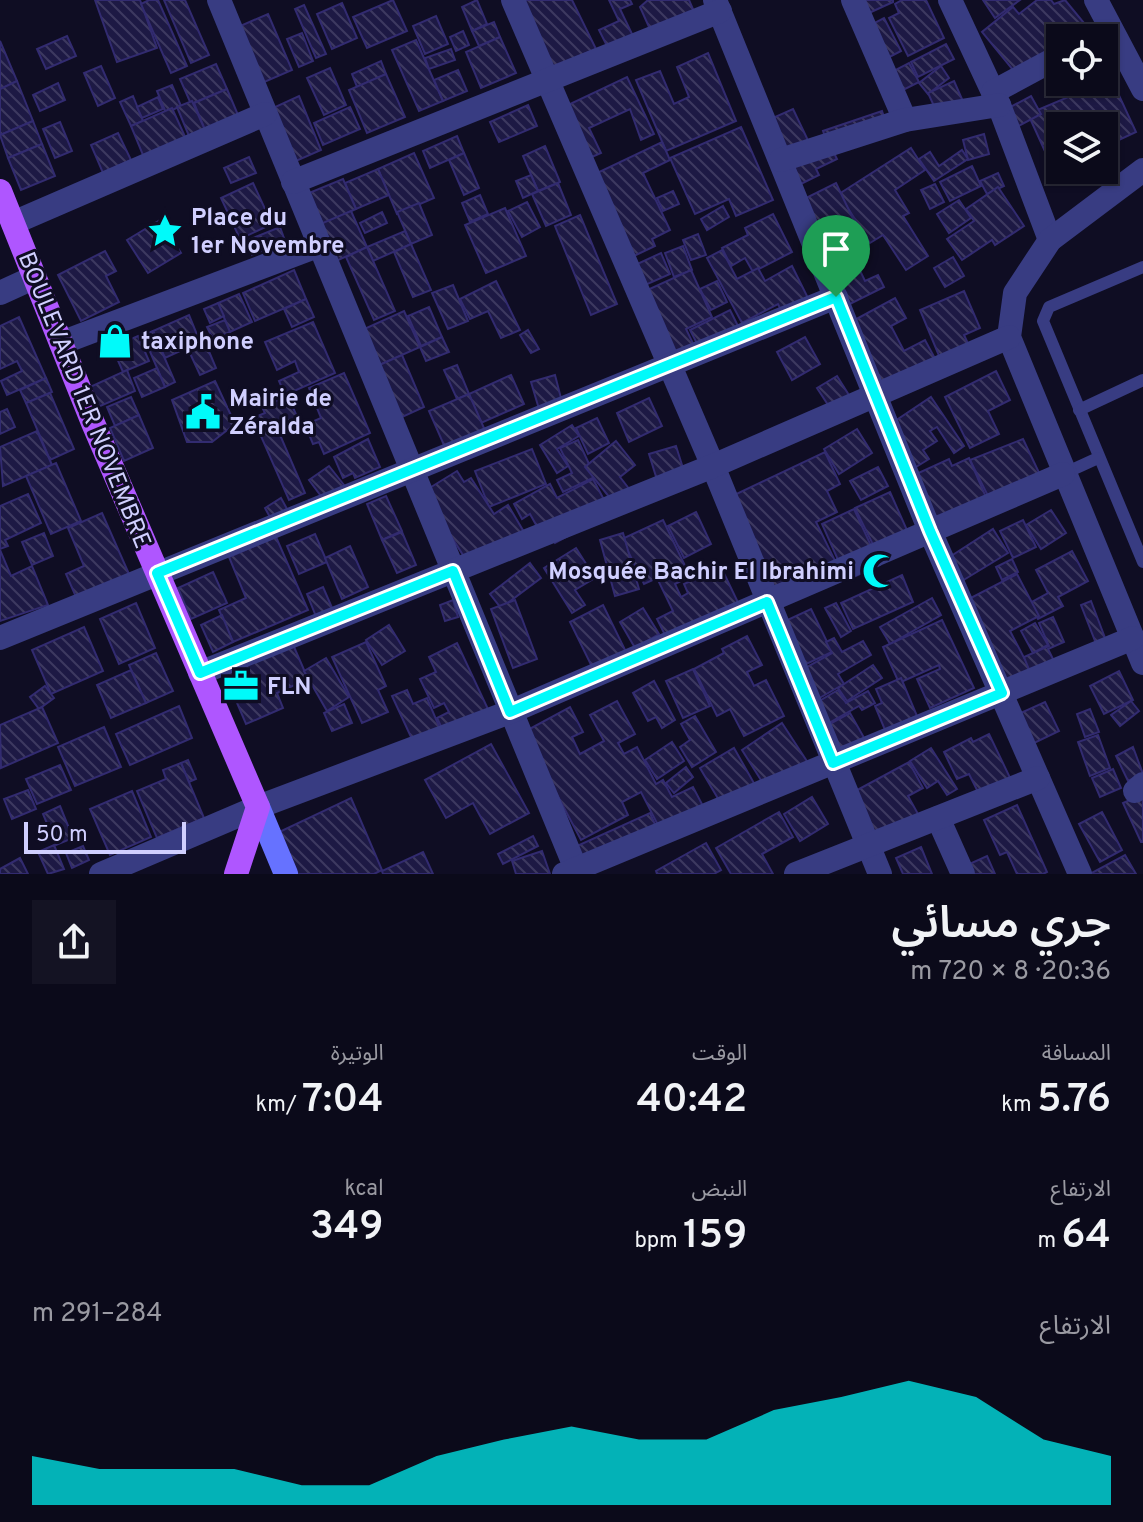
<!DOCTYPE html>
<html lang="ar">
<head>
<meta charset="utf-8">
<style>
	:root { --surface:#0b0a1a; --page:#141323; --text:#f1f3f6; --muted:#9a9aa2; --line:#2b2b39; --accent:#00fafa }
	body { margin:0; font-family:Overpass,"Noto Sans Arabic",sans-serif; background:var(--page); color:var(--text); direction:rtl; height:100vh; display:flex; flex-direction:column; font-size:30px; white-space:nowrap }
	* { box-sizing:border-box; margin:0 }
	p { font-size:26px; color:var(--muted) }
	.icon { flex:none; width:44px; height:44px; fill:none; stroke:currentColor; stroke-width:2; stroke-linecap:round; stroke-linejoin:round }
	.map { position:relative; height:874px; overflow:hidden; direction:ltr }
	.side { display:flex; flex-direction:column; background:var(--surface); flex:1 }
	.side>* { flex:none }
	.fabs { position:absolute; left:1046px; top:24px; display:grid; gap:16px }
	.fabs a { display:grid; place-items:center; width:72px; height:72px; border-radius:0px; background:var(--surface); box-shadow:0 2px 6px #0004,0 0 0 2px var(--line); font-size:40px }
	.scale { position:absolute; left:24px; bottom:20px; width:162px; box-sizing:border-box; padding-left:8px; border:4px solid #d0cfff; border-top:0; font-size:22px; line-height:28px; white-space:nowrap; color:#d0cfff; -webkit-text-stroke:6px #0f0d23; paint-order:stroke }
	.pin { position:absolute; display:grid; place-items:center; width:68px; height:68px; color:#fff; margin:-82px -34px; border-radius:50% 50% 50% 0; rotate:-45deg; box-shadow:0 0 8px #0007 }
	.pin .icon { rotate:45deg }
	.round { display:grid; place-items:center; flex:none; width:84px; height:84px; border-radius:0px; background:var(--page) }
	.head { display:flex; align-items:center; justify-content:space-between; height:136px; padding:0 32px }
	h1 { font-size:44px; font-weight:600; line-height:60px }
	.figures { display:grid; grid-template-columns:repeat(3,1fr); gap:12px; height:136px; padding:8px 32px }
	.figures div { display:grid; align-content:center }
	.figures b { font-size:40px; font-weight:600 }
	.figures small { font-size:22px; font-weight:400 }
	.figures p { font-size:22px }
	.chart { height:224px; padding:16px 32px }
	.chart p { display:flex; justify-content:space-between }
	.chart svg { width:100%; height:144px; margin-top:8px; fill:var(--accent); opacity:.7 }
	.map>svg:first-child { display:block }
</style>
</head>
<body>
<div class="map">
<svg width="1143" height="874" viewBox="0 0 1143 874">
	<defs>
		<pattern id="building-back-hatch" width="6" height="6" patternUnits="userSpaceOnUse" patternTransform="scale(2)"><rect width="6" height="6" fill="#1d1944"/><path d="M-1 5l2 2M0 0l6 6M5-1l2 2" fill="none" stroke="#3d3960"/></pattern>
	</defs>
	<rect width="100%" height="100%" fill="#0f0d23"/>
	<g fill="url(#building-back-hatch)" stroke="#322b70" stroke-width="2">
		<polygon points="95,0 140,0 157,48 117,62"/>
		<polygon points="149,0 158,0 187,66 171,73 141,4"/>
		<polygon points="164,0 185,0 209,55 191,63"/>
		<polygon points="393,0 407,31 367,48 353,17"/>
		<polygon points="477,0 487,24 472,31 462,7"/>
		<polygon points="523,0 572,0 596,49 552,68"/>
		<polygon points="609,0 630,0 632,4 620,9 633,36 608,48 599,30 619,21"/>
		<polygon points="648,0 689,0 696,16 653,36 640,7"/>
		<polygon points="847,0 893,0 893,2 856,19"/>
		<polygon points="902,0 926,0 944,38 908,56 889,18 899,13 895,4"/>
		<polygon points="983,0 1020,0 995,18"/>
		<polygon points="1037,0 1051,0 1054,4 1065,0 1084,23 1060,38 1060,42 1018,76 982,32 1013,7 1019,14"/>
		<polygon points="342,3 357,38 332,49 317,14"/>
		<polygon points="304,5 326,54 316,58 295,9"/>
		<polygon points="268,14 292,70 262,83 238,27"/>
		<polygon points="436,16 448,44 425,54 413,26"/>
		<polygon points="884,18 901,51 878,63 861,30"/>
		<polygon points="494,22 500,37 479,46 472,31"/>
		<polygon points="463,31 469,45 456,51 450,37"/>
		<polygon points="302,33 313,61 299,67 287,39"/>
		<polygon points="67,36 76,56 46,69 37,49"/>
		<polygon points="500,37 516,73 481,88 466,52"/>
		<polygon points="416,40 443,101 419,111 392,50"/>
		<polygon points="0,41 17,81 0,89"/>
		<polygon points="946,44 954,59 918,77 911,62"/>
		<polygon points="451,49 455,60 429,69 425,58"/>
		<polygon points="708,53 736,121 666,151 636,80 660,71 674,104 689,97 677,67"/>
		<polygon points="381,61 386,74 357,87 352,74"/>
		<polygon points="909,63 919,82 891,96 882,77"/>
		<polygon points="216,64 227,89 191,104 180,79"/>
		<polygon points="101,66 115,98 98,106 84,73"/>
		<polygon points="941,66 949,78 928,94 919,83"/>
		<polygon points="330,68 346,105 324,115 307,78"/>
		<polygon points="458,70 467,91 443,101 434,80"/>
		<polygon points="386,74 405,117 367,133 349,90"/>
		<polygon points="1110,76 1136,132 1104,147 1104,126 1060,126 1060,166 1053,169 1028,114 1104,82"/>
		<polygon points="627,77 654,134 641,140 630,109 589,128 601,153 592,157 568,105"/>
		<polygon points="17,81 33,121 0,135 0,89"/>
		<polygon points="954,81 965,106 939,117 928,93"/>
		<polygon points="58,83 65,100 40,111 33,95"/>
		<polygon points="172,85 181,106 166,113 157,91"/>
		<polygon points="227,89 238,115 205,130 194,103"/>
		<polygon points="133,96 143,121 131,126 120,102"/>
		<polygon points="299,96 321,150 296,161 273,108"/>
		<polygon points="1031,96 1041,114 1013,129 1003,111"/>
		<polygon points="158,97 163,109 142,118 137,107"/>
		<polygon points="192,101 205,130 189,136 177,107"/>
		<polygon points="528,105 537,126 499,142 490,122"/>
		<polygon points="350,107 360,129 323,145 314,123"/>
		<polygon points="172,108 187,141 145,160 131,126"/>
		<polygon points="793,109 813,151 829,143 837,159 816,169 819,175 797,186 766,121"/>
		<polygon points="882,111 887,126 828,146 823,131"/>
		<polygon points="33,121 42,144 8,158 0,135"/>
		<polygon points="60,122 72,151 55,158 43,129"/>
		<polygon points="741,127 773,200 736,216 729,199 695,214 670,158"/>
		<polygon points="118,133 131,160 103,173 91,145"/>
		<polygon points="984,134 989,154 968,160 963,140"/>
		<polygon points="457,136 464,153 430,168 423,151"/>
		<polygon points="662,142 670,160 643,173 670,230 652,239 655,246 634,256 595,174"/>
		<polygon points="42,144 55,176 21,190 8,158"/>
		<polygon points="545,146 560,182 538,191 523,156"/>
		<polygon points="911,148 925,170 895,190 909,213 903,216 928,256 906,270 883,235 870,243 839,194"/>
		<polygon points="962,150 968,159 934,181 919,159 930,152 939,166"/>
		<polygon points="414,153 434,198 397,214 378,169"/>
		<polygon points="464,153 479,188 464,195 449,160"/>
		<polygon points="249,157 256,173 231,183 224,168"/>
		<polygon points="972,166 981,186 950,201 940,182"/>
		<polygon points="378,169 389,195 356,209 345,183"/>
		<polygon points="998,173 1004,186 987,194 980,181"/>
		<polygon points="531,175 538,191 523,198 516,181"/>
		<polygon points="343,179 356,209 323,224 309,193"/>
		<polygon points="253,183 272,224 240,239 221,198"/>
		<polygon points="558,183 571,215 546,226 532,194"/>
		<polygon points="836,183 856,225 842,233 865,281 878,275 884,287 846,306 796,203"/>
		<polygon points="935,184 944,202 930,209 921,190"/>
		<polygon points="998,187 1024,226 995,245 992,240 962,260 947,239 974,221 966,209"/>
		<polygon points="673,191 679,204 663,211 657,198"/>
		<polygon points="480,195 488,214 470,222 462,203"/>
		<polygon points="959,200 971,218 949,233 937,214"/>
		<polygon points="527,202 540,227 522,237 508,211"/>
		<polygon points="419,203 432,235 411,244 397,212"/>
		<polygon points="723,206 729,217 707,230 701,219"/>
		<polygon points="505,208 526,256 486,273 465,225"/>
		<polygon points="351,211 367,247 334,262 318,225"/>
		<polygon points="382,212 387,223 365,233 360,223"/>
		<polygon points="773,214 792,252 753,272 745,258 731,266 722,248 748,235 745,228"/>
		<polygon points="580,215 617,304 591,315 555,226"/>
		<polygon points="160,220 181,253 148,273 127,240"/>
		<polygon points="280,227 285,241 252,255 246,241"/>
		<polygon points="405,231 411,244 373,261 367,247"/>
		<polygon points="698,234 706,255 691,260 683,240"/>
		<polygon points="411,244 431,290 413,297 394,252"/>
		<polygon points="683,246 692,270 674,277 665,253"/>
		<polygon points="367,247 395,311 374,320 346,257"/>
		<polygon points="722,250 737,279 758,268 765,281 792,266 808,298 782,312 778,304 742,323 707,258"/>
		<polygon points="105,251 116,271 106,276 119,302 81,321 58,275"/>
		<polygon points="661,253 670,274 643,286 633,266"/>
		<polygon points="953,257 964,276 945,287 934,268"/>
		<polygon points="294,270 306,299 255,321 243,293"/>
		<polygon points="691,270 712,317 686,329 700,358 677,368 643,292"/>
		<polygon points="496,281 520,330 501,338 488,311 470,319 460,299"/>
		<polygon points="717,281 727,302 711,310 700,289"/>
		<polygon points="453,285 468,321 448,329 432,293"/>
		<polygon points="964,291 980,328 964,335 971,350 942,363 920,310"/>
		<polygon points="239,294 252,322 230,332 218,303"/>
		<polygon points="895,298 906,318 891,326 904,351 925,340 938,364 885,392 849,323"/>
		<polygon points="306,299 314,317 292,327 284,309"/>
		<polygon points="218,303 224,316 210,323 204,309"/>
		<polygon points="429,307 442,337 421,346 408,316"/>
		<polygon points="730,310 745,340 705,359 690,330"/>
		<polygon points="404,311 420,347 377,366 362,330"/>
		<polygon points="189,315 200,342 165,358 153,331"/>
		<polygon points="19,317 46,378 7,395 1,381 22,371 17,361 0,369 0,326"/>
		<polygon points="225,320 230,332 213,339 207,327"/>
		<polygon points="313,322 335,373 285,395 279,381 299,372 295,361 277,370 265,342"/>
		<polygon points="528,330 539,349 531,353 520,335"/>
		<polygon points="153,331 175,382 165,387 143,335"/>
		<polygon points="138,336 149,361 123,372 112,347"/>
		<polygon points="442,337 449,352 426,361 420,347"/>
		<polygon points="805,337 820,364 792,380 777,352"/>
		<polygon points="205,342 216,368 200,375 188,349"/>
		<polygon points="402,355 424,407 400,418 377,366"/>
		<polygon points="457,365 469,394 457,399 444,370"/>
		<polygon points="157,368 165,387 142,397 134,378"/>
		<polygon points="127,370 135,391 98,407 90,387"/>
		<polygon points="996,371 1010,400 988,411 999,434 970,448 945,397"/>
		<polygon points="344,373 370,433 324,454 319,442 313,444 305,425 321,418 309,388"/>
		<polygon points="511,375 524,404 481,423 469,394"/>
		<polygon points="555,375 562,402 539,409 531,382"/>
		<polygon points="837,376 852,400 832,411 817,388"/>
		<polygon points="46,378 52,392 26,403 20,390"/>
		<polygon points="215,381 235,424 212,442 187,442 172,400"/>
		<polygon points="50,393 74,449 50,460 26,403"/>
		<polygon points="469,394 487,435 447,452 429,411"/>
		<polygon points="288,396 298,419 277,428 305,493 289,500 253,418 265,413 262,407"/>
		<polygon points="131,397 139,415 115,426 107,407"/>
		<polygon points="931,397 964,446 954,453 937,427 930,431 937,441 923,450 929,459 916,467 889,425"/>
		<polygon points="649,398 662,426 629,442 617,413"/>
		<polygon points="7,409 15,427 0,434 0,412"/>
		<polygon points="139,415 153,448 124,461 110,428"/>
		<polygon points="597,418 609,443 588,454 576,428"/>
		<polygon points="572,425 579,436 557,449 568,466 557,473 540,445"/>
		<polygon points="857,429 872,453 839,474 824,449"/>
		<polygon points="37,431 52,465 3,486 0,447"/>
		<polygon points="368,439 380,467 355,478 353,473 343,478 334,457"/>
		<polygon points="1023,439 1043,481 993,506 970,460"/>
		<polygon points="578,440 595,477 563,492 557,480 572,473 560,448"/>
		<polygon points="616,441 635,465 620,477 630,490 614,503 585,467"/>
		<polygon points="676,446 689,487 662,496 649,454"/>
		<polygon points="532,449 546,484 489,507 475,471"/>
		<polygon points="825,452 840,484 827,491 837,512 816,522 841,573 778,603 728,498"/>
		<polygon points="969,458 992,511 940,534 914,475 949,459 952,466"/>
		<polygon points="56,463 81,521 51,534 26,476"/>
		<polygon points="329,466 344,485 324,500 309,480"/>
		<polygon points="878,467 888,486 861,500 850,481"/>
		<polygon points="457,471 464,482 471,478 494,514 508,505 524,532 470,566 423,492"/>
		<polygon points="593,479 611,513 555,543 552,537 545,541 530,514 522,519 514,504 550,484 557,498"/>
		<polygon points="890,492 914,546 881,561 855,508"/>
		<polygon points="28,494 41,523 5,540 8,546 0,549 0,506"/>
		<polygon points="386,496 402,531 382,540 367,504"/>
		<polygon points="281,498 287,509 271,519 265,508"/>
		<polygon points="854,509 880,565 847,580 822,524"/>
		<polygon points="1051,510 1066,533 1041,549 1026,525"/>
		<polygon points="696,512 711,544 684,558 668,526"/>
		<polygon points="102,513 129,574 76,597 66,574 84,566 68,528"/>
		<polygon points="663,520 690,576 675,584 681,597 688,593 684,584 721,567 744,615 672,649 657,619 673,611 657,578 644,584 622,539"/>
		<polygon points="1023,520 1036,547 1013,558 1000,531"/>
		<polygon points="993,529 1008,553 962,581 948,558"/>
		<polygon points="402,532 416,565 397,573 382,540"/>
		<polygon points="44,533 53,556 32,565 22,542"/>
		<polygon points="623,533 639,589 615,596 600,540"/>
		<polygon points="315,534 327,562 299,574 287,546"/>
		<polygon points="276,537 308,610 233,642 219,610 246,598 229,557"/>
		<polygon points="350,546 368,587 342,599 325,558"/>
		<polygon points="576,548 595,578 575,590 585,605 572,613 544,568"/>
		<polygon points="0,550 11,576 32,566 48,605 0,621"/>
		<polygon points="1072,551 1088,581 1058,597 1063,606 1038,619 1030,603 1048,593 1036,570"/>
		<polygon points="1012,559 1018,572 1002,580 996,567"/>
		<polygon points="530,563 541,578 501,608 490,594"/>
		<polygon points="213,572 227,603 191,619 178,588"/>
		<polygon points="1017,574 1039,616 1010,631 1032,673 1007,686 963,602"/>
		<polygon points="902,575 913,602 853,629 841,603"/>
		<polygon points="323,587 336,617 319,624 307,594"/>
		<polygon points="932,598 941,615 890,644 880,627"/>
		<polygon points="453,600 458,617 445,621 440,605"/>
		<polygon points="515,600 537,659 513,668 491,609"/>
		<polygon points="1091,601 1107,643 1097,646 1081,605"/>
		<polygon points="136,603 155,648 119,664 100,619"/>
		<polygon points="836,603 851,631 841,637 825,608"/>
		<polygon points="603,605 629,658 596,675 570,622"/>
		<polygon points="643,608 659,634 635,648 620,622"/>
		<polygon points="811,609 832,652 802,666 781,623"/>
		<polygon points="222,615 233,642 213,652 201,625"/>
		<polygon points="1053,617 1064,642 1048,649 1054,661 1030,672 1024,657 1049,646 1039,623"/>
		<polygon points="942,620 974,688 930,708 917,679 940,669 939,665 899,683 883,647"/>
		<polygon points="1035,623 1048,645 1033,653 1021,631"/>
		<polygon points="389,625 405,651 382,665 366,640"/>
		<polygon points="84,627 103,671 51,694 32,650"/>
		<polygon points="747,636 762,665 747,672 754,686 766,680 784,716 744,736 730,709 717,716 694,669 724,653 722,649"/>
		<polygon points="834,638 842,652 863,641 871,655 838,674 844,684 816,700 800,671 832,653 826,642"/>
		<polygon points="291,640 308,679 277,693 283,708 246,724 223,670"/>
		<polygon points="366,642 386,686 378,690 388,712 362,723 332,657"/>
		<polygon points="457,643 494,722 449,743 437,718 449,712 444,703 434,708 420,679 436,672 429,657"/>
		<polygon points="156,653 173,691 146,703 129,665"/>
		<polygon points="326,658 349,697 327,711 304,671"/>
		<polygon points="873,665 882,678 847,701 838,688"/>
		<polygon points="693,669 710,706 683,718 666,681"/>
		<polygon points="131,670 146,703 111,718 97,685"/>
		<polygon points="1119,671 1133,700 1104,714 1090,686"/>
		<polygon points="901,678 917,716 885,730 875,706 882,703 876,689"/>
		<polygon points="654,681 675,720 662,728 656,717 648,721 633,693"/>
		<polygon points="45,686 54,698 39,709 30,697"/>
		<polygon points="407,690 413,704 427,698 444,738 417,750 392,696"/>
		<polygon points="838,690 846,703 868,691 875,703 862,710 859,706 827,724 816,703"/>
		<polygon points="617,701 635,734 618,743 624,754 637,747 656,784 663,780 672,797 693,787 704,808 661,831 641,792 622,802 628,815 581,840 524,732 570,707 583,732 572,737 580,754 604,741 590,715"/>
		<polygon points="1131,701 1139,711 1120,726 1111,715"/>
		<polygon points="1045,702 1059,731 1028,746 1014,716"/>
		<polygon points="344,704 352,723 332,731 324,713"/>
		<polygon points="179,706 192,738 130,765 116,734"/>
		<polygon points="42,707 58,743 1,768 0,725"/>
		<polygon points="1090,709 1099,732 1085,737 1077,714"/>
		<polygon points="850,713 867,743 841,757 824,727"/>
		<polygon points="695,716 716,752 692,767 680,747 690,740 681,724"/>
		<polygon points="782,723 814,772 766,788 742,750"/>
		<polygon points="104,727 121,767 75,786 58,747"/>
		<polygon points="989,734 1013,784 982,800 969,774 957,779 944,752 971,738 973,742"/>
		<polygon points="1098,735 1110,768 1090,776 1078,742"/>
		<polygon points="672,742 684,761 657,779 645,760"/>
		<polygon points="491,744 529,813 490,834 473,803 446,818 425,780"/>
		<polygon points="1133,747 1143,774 1128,781 1116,756"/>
		<polygon points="734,748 755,785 720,802 700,768"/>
		<polygon points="931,748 957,789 947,795 938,781 927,788 910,761"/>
		<polygon points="188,760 196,779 189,782 181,763"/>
		<polygon points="909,762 923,788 908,796 923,823 877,848 848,795"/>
		<polygon points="181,763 204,818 157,838 137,791 166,779 163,770"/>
		<polygon points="60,765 71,790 37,804 26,779"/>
		<polygon points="686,767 693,777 674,793 666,783"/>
		<polygon points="1113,769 1121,788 1100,797 1092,778"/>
		<polygon points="28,790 36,809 12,819 4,799"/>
		<polygon points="132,791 151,837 110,855 90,809"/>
		<polygon points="1143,794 1143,842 1141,842 1123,803"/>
		<polygon points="812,797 828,824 800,841 784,814"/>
		<polygon points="351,798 382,870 374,874 294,874 275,834"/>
		<polygon points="1017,805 1047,872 1043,874 1017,874 1007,852 1000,855 984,820"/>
		<polygon points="60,806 73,838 56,845 43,814"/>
		<polygon points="779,812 793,837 762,854 773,874 731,874 716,848"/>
		<polygon points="1102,812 1122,850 1100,862 1079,824"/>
		<polygon points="650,813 658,831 588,872 577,846"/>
		<polygon points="533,836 538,846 503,864 498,854"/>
		<polygon points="706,843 721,870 714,874 657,874 656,871"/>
		<polygon points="54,845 64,869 48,874 38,852"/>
		<polygon points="83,846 89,860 72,868 66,853"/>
		<polygon points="921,847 932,874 903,874 896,858"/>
		<polygon points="542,851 550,874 516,874 512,861"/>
		<polygon points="423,852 433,874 383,874 382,871"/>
		<polygon points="1125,855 1136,874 1090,874"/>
		<polygon points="987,856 995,874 969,874 965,866"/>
		<polygon points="20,858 28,874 0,874 0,869"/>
	</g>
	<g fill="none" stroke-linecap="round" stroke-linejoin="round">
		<g stroke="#383c82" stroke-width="12">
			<polyline points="1143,267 1049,307 1043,321 1143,562"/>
			<polyline points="1079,410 1143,380"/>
			<polyline points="1063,474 1098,458"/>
		</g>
		<g stroke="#383c82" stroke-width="24">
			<polyline points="219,0 578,874"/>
			<polyline points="513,0 713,466 880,874"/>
			<polyline points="715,0 930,531 1080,874"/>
			<polyline points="853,0 905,120"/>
			<polyline points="950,0 999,105 1050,240"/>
			<polyline points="1096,0 1143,89"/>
			<polyline points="993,92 1060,56"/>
			<polyline points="781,160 905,120 999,105"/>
			<polyline points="1143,170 1050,240 1015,293 1009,337 1143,663"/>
			<polyline points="293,182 720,11"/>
			<polyline points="13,223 265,114"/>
			<polyline points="0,293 35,277"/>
			<polyline points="61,343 320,245"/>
			<polyline points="0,638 836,297"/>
			<polyline points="200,673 713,466 1009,337"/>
			<polyline points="1135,791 1143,784"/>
			<polyline points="938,818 963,874"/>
			<polyline points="101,874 258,807 510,712 1063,474"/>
			<polyline points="564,874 1133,638"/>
			<polyline points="796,874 1038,778"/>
		</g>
		<polyline stroke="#6672ff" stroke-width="24" points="258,807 286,874"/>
		<polyline stroke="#af56ff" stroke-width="24" points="0,191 93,423 258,807 236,874"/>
	</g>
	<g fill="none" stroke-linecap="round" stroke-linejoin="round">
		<g stroke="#fff" stroke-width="16">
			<polygon id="route" points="836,297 930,531 1002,693 833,763 767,602 510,712 453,571 200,673 157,573"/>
		</g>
		<use href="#route" stroke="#00fafa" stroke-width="10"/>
	</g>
	<defs>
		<g id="sight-bare" transform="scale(2.76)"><path d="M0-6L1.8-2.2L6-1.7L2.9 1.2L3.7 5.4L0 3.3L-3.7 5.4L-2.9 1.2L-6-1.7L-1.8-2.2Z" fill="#00fafa" stroke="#0f0d23" stroke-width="2.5" paint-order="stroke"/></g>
		<g id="shop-bare" transform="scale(2.76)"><path d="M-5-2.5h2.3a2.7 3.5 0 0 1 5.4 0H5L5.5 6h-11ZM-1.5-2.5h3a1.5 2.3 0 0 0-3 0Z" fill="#00fafa" stroke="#0f0d23" stroke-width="2.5" paint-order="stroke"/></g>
		<g id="civic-bare" transform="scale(2.76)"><path d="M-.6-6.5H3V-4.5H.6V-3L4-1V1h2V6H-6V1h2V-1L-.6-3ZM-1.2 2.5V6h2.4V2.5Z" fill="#00fafa" stroke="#0f0d23" stroke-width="2.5" paint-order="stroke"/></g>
		<g id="mosque-bare" transform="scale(2.76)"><path d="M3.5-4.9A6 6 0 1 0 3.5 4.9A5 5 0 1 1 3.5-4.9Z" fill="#00fafa" stroke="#0f0d23" stroke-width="2.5" paint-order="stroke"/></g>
		<g id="office-bare" transform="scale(2.76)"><path d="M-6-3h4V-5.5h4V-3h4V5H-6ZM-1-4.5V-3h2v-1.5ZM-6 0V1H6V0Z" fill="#00fafa" stroke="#0f0d23" stroke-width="2.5" paint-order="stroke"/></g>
	</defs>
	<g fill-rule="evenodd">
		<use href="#sight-bare" x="165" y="231"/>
		<use href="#shop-bare" x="115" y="341"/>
		<use href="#civic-bare" x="203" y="412"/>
		<use href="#mosque-bare" x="880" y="571"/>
		<use href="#office-bare" x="241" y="686"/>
	</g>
	<g text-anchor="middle" stroke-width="6" stroke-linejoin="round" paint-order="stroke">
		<g font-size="24" font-weight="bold" fill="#d0cfff" stroke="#0f0d23" text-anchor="start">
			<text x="191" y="225">Place du<tspan x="191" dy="28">1er Novembre</tspan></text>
			<text x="141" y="349">taxiphone</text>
			<text x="229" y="406">Mairie de<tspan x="229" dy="28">Zéralda</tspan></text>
			<text x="854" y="579" text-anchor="end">Mosquée Bachir El Ibrahimi</text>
			<text x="267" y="694">FLN</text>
		</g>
		<g font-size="24" fill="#d0cfff" stroke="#0f0d23">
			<text transform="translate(85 400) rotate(68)" y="8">BOULEVARD 1ER NOVEMBRE</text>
		</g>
	</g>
</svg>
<div class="fabs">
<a><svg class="icon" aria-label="locate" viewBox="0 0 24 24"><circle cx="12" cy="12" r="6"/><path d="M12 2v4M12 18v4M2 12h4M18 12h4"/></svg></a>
<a><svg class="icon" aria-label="layers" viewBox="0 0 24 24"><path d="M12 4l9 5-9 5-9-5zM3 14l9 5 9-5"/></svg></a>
</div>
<div class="scale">50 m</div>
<div class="pin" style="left:836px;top:297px;background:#1e9e55"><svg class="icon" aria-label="arrive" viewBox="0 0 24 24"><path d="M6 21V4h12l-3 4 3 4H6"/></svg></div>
</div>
<section class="side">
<div class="head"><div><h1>جري مسائي</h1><p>20:36 · 8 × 720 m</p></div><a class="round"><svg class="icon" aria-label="share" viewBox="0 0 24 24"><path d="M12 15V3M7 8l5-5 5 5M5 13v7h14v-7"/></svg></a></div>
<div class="figures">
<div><p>المسافة</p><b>5.76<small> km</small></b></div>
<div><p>الوقت</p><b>40:42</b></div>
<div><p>الوتيرة</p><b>7:04<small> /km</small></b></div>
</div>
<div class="figures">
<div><p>الارتفاع</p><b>64<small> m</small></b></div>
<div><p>النبض</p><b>159<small> bpm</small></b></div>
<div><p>kcal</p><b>349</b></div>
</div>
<div class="chart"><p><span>الارتفاع</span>284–291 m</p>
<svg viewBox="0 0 160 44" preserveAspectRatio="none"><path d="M0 44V29L10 33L20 33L30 33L40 38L50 38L60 29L70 24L80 20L90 24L100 24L110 15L120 11L130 6L140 11L150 24L160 29V44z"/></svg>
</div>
</section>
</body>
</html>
